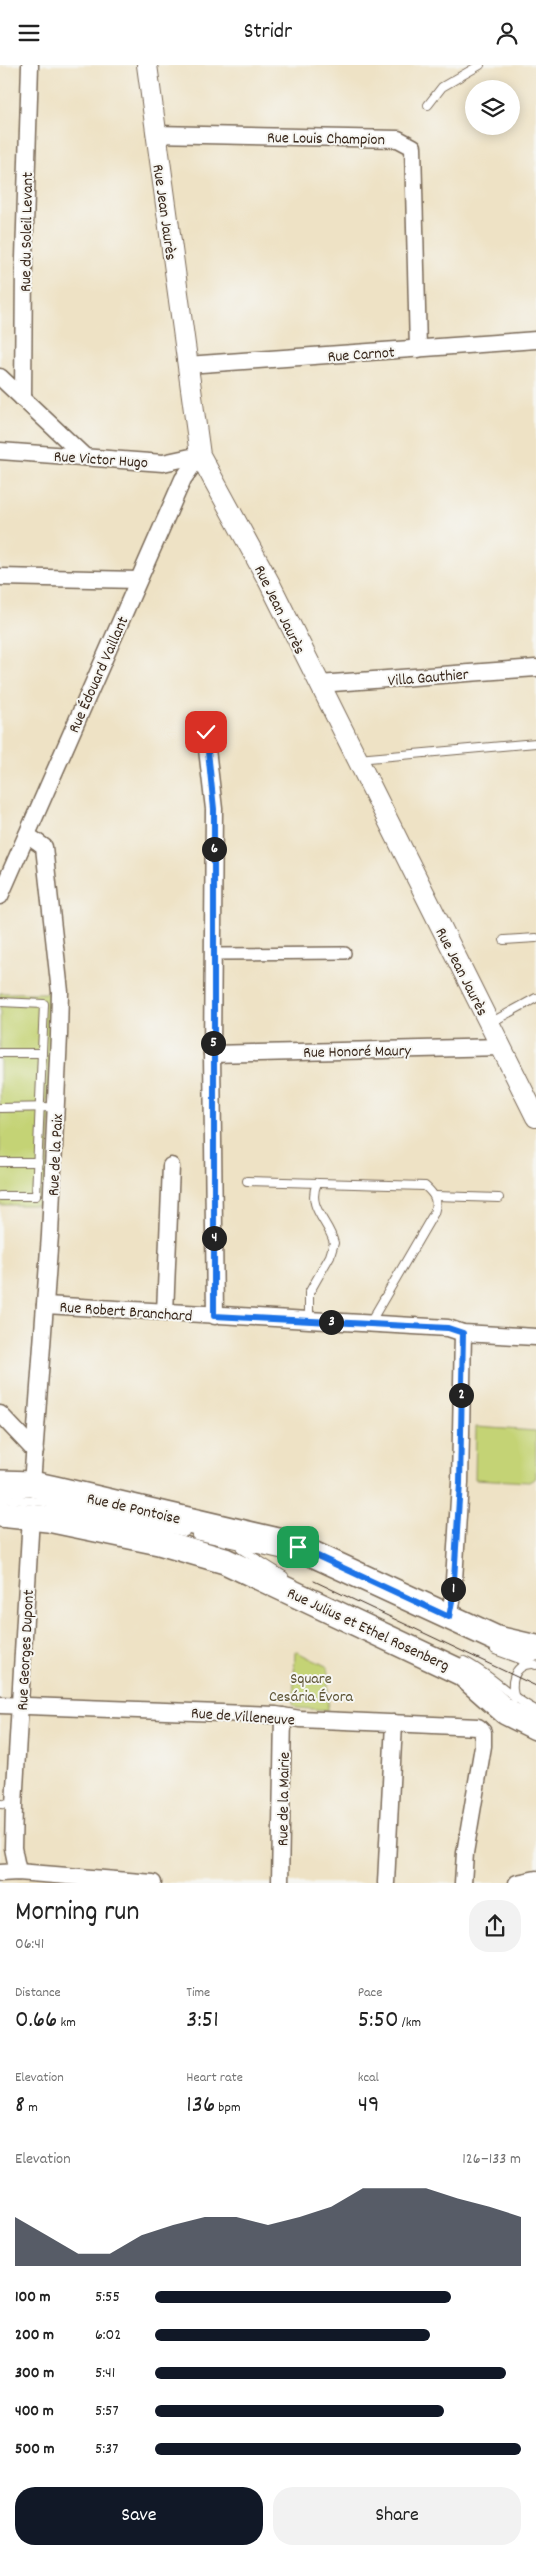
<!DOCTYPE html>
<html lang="en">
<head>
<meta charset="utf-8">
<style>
	:root { --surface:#fff; --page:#f2f2f2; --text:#222; --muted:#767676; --accent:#111827 }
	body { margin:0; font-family:Dekko,sans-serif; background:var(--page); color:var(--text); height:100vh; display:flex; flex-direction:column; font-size:19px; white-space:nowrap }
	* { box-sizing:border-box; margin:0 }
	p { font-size:16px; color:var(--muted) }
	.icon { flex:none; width:28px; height:28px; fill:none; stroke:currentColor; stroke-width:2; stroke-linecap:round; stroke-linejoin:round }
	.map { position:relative; height:1818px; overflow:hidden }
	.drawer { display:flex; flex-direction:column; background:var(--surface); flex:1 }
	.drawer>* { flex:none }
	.buttons { position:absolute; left:465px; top:15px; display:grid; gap:10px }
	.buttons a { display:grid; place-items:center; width:55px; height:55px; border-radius:50%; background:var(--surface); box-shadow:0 2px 12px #0003; font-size:25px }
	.pin { position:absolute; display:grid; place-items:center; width:42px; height:42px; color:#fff; margin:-21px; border-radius:10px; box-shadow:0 2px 8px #0006 }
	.km { position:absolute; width:25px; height:25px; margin:-12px; border-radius:50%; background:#222; color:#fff; font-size:14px; line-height:25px; text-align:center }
	.round { display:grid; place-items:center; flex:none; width:52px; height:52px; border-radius:20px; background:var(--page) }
	.overview { display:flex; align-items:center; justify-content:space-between; height:85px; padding:0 15px }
	h1 { font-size:28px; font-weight:600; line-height:38px }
	.metrics { display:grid; grid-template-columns:repeat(3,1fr); gap:8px; height:85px; padding:5px 15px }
	.metrics div { display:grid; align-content:center }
	.metrics b { font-size:25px; font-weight:600 }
	.metrics small { font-size:14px; font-weight:400 }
	.metrics p { font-size:14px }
	.chart { height:140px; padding:10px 15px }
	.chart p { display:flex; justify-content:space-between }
	.chart svg { width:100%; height:90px; margin-top:5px; fill:var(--accent); opacity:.7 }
	.button { display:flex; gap:10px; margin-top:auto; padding:10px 15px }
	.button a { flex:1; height:58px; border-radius:20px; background:var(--accent); color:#fff; font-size:20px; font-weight:600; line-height:58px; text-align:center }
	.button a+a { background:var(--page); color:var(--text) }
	ul { padding:0 15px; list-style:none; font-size:16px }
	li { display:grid; grid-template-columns:80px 60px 1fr; align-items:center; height:38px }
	li i { height:12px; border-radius:6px; background:var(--accent) }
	header { display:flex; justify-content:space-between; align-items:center; height:65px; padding:0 15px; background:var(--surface); font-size:22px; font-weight:600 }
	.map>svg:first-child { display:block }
</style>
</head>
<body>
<header><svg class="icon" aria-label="menu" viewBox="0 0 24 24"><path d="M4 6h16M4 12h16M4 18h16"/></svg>Stridr<svg class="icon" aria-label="person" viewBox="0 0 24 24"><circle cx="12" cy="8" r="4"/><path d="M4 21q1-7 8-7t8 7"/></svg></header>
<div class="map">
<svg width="536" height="1818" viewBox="0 0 536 1818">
	<rect width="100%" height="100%" fill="#f6f6f2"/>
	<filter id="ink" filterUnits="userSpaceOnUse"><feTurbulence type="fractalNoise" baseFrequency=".02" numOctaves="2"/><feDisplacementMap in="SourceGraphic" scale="10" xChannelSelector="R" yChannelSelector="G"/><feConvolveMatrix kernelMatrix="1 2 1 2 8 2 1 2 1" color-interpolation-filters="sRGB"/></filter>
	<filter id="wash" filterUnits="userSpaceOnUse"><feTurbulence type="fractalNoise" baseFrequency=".0096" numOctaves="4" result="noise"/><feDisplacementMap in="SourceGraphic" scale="20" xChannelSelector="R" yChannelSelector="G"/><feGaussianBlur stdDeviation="1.12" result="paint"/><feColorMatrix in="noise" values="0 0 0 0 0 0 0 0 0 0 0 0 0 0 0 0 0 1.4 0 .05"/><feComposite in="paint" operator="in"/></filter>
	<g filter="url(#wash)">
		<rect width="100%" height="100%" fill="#eee2c5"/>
		<g fill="#c4d375" stroke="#807e4a">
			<polygon points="0,928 54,928 50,1034 46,1036 46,1046 50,1049 46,1140 0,1140"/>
			<polygon points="476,1362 536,1366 536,1413 529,1417 475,1414"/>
			<polygon points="295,1586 328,1602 328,1645 296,1643 293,1639"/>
		</g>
	</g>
	<g filter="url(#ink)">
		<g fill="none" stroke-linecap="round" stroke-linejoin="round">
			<g stroke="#7a6a58" stroke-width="10">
				<g id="service">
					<polyline points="428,40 442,22 480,0"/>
					<polyline points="358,694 536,678"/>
					<polyline points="504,875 536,873"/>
					<polyline points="0,937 44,939 36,1131 0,1131"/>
					<polyline points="490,958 536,933"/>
					<polyline points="0,988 42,988"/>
					<polyline points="0,1043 56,1042"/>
					<polyline points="0,1097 38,1097"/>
					<path d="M 247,1116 L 425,1121 C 435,1130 438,1135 434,1148 L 370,1258"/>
					<polyline points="435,1131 499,1133"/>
					<path d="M 309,1256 L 309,1228 L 330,1191 L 334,1178 C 329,1156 306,1143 317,1118"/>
					<polyline points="0,1433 44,1437 185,1467"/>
					<polyline points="196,1470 280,1489"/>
					<polyline points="241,1484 284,1511"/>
					<polyline points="495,1585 536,1600"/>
					<path d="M 464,1596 C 491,1609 509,1632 536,1645"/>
					<path d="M 515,1634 C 510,1619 513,1600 531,1599"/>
					<polyline points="0,1739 14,1740"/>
				</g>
			</g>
			<g stroke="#7a6a58" stroke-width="14">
				<polyline id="pedestrian" points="213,889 345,888"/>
			</g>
			<g stroke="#7a6a58" stroke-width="19">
				<g id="minor">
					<polyline points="155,69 398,74 413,82 418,284"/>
					<polyline points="187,300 536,275"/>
					<polyline points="0,312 85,392"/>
					<polyline points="23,334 24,193 30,0"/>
					<polyline points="0,386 163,398 200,390"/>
					<polyline points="0,512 138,515"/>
					<polyline points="319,619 536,603"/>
					<polyline points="205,667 214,744 212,989 215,1251"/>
					<polyline points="27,770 44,782 60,927 59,970 50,1170 32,1419"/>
					<polyline points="0,831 183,414 200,390"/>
					<polyline points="212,989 502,982"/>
					<polyline points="45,1240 448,1263 463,1268 536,1272"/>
					<polyline points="165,1248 171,1101"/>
					<polyline points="0,1349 35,1386"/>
					<polyline points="449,1552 453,1531 460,1418 463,1268"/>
					<polyline points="0,1640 276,1650 300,1654 478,1662 483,1667 483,1681 465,1788 463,1818"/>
					<polyline points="18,1807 13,1783 14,1740 31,1452"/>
					<polyline points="0,1808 18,1807 153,1818"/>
					<polyline points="280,1818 283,1651"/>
					<polyline points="386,1818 394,1658"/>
					<polyline points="517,1818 536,1814"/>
				</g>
			</g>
			<g stroke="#7a6a58" stroke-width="22">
				<polyline id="tertiary" points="147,0 200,390 269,517 536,1052"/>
			</g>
			<g stroke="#7a6a58" stroke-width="28">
				<g id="primary">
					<polyline points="0,1418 32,1419 55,1424 291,1479 497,1574 536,1583"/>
					<polyline points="0,1449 48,1454 159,1477 225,1496 462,1608 506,1647 536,1662"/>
				</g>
			</g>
			<use href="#service" stroke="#fff" stroke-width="8"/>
			<use href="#pedestrian" stroke="#fff" stroke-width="11"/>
			<use href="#minor" stroke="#fff" stroke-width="16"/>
			<use href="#tertiary" stroke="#fff" stroke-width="20"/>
			<use href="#primary" stroke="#fff" stroke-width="25"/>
			<polyline stroke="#3b2a1e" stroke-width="1" points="314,1516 536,1621"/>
		</g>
	</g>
	<g fill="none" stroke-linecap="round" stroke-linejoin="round" filter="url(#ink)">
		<g stroke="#fff" stroke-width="10">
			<polyline id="route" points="206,667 214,744 214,1251 448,1263 463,1268 460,1418 453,1531 449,1552 298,1482"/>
		</g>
		<use href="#route" stroke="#1a73e8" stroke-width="6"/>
	</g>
	<g text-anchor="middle" stroke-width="4" stroke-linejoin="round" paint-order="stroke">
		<g font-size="16" fill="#3b2a1e" stroke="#f6f6f2">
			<text transform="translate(326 72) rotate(1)" y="6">Rue Louis Champion</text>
			<text transform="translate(166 147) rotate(82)" y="6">Rue Jean Jaurès</text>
			<text transform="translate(25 167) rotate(-89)" y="6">Rue du Soleil Levant</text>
			<text transform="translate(361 288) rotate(-4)" y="6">Rue Carnot</text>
			<text transform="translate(101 393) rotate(4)" y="6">Rue Victor Hugo</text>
			<text transform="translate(281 544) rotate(64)" y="6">Rue Jean Jaurès</text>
			<text transform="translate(97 609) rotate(-66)" y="6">Rue Édouard Vaillant</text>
			<text transform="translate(428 611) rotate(-5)" y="6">Villa Gauthier</text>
			<text transform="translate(463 906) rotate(63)" y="6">Rue Jean Jaurès</text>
			<text transform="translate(357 985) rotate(-1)" y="6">Rue Honoré Maury</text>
			<text transform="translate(54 1090) rotate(-87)" y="6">Rue de la Paix</text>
			<text transform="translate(126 1245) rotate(4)" y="6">Rue Robert Branchard</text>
			<text transform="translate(134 1442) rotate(13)" y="6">Rue de Pontoise</text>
			<text transform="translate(369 1563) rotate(25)" y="6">Rue Julius et Ethel Rosenberg</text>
			<text transform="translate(24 1585) rotate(-87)" y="6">Rue Georges Dupont</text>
			<text transform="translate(243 1650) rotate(4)" y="6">Rue de Villeneuve</text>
			<text transform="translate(282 1734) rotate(-89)" y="6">Rue de la Mairie</text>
		</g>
		<g font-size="16" fill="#5d5434" stroke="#f6f6f2">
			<text x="311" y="1618">Square<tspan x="311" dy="18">Cesária Évora</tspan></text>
		</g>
	</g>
</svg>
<div class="buttons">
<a><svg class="icon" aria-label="layers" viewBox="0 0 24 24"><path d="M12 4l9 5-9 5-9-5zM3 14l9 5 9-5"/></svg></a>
</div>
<div class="pin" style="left:298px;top:1482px;background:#1e9e55"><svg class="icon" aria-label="arrive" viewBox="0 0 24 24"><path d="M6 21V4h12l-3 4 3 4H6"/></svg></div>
<div class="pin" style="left:206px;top:667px;background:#d93025"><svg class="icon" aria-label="check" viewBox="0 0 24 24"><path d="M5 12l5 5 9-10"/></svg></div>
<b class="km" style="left:453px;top:1524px">1</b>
<b class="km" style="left:461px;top:1330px">2</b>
<b class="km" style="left:331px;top:1257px">3</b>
<b class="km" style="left:214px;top:1173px">4</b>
<b class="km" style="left:213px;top:978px">5</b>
<b class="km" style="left:214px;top:784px">6</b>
</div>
<section class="drawer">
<div class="overview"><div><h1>Morning run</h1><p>06:41</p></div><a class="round"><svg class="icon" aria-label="share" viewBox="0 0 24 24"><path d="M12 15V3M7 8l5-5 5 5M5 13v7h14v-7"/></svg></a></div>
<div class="metrics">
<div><p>Distance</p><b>0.66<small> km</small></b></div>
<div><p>Time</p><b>3:51</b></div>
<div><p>Pace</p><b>5:50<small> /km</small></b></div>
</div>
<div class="metrics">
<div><p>Elevation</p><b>8<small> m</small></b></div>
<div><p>Heart rate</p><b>136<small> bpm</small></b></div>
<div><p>kcal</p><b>49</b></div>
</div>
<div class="chart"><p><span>Elevation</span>126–133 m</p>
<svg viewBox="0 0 160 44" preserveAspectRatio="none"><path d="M0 44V20L10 29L20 38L30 38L40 29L50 24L60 20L70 20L80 24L90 20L100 15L110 6L120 6L130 6L140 11L150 15L160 20V44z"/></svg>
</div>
<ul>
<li><b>100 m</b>5:55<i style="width:81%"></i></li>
<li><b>200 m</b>6:02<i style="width:75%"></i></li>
<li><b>300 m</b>5:41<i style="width:96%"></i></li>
<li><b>400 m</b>5:57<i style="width:79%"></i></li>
<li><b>500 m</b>5:37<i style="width:100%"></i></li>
</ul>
<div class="button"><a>Save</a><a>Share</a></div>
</section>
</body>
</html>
